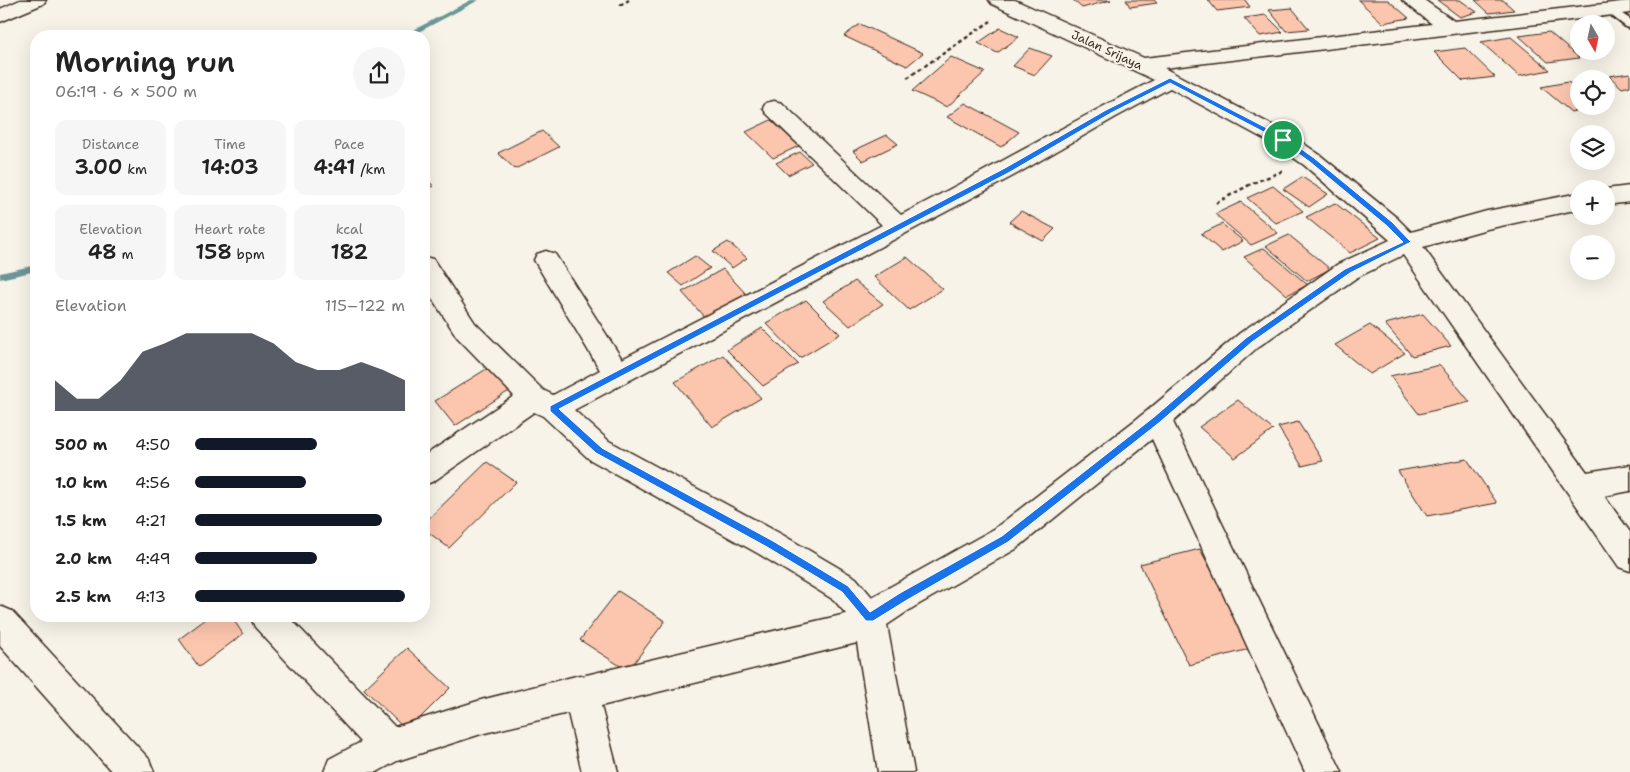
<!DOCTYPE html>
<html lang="en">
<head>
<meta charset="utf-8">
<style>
	:root { --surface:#fff; --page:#f6f6f6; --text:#222; --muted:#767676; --accent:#111827 }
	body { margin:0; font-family:"Shantell Sans",sans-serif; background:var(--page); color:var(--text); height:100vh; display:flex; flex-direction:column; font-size:19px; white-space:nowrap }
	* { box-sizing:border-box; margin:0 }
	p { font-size:16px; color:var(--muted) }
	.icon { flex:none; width:28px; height:28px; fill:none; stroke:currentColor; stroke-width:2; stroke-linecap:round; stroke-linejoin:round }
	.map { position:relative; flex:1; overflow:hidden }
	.side { position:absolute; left:30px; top:30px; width:400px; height:592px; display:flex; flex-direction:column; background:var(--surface); border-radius:20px; box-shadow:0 5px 20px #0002 }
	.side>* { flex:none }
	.needle { width:32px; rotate:171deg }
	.tools { position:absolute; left:1570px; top:15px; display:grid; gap:10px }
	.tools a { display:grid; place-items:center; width:45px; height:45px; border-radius:50%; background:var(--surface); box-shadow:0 5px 20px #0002; font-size:25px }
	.pin { position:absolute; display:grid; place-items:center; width:42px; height:42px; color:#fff; margin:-21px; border:2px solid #fff; border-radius:50%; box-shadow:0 1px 5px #0007 }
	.round { display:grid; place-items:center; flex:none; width:52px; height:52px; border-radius:26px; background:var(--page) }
	.overview { display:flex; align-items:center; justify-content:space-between; height:85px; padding:0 25px }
	h1 { font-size:28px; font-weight:600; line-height:38px }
	.figures { display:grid; grid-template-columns:repeat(3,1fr); gap:8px; height:85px; padding:5px 25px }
	.figures div { display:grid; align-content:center; border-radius:12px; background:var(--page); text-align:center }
	.figures b { font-size:21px; font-weight:600 }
	.figures small { font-size:14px; font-weight:400 }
	.figures p { font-size:14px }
	.chart { height:140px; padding:10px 25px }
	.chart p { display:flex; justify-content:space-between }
	.chart svg { width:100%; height:90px; margin-top:5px; fill:var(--accent); opacity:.7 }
	ul { padding:0 25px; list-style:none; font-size:16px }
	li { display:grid; grid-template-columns:80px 60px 1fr; align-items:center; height:38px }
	li i { height:12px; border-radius:6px; background:var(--accent) }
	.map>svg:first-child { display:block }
</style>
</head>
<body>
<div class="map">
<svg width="1630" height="772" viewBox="0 0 1630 772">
	<rect width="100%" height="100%" fill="#f7f3e8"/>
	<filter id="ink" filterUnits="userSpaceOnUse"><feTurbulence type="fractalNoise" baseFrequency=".02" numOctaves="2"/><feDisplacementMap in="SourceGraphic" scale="10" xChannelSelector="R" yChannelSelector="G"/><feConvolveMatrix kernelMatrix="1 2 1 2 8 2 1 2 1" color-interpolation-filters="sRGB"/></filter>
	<g filter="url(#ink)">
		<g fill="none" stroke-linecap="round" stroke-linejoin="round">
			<g fill="#6c9597" fill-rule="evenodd">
				<polygon points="471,0 479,0 411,36 402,36"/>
				<polygon points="36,265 36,271 0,279 0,273"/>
			</g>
		</g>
		<g fill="#fcc5ae" stroke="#3b2a1e">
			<polygon points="1073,0 1111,0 1082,8"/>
			<polygon points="1126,0 1154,0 1157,3 1130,7"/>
			<polygon points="1208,0 1245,0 1250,7 1217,11"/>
			<polygon points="1358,0 1388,0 1409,18 1383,23"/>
			<polygon points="1437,0 1460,0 1477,12 1460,17"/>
			<polygon points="1475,0 1503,0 1514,10 1489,13"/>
			<polygon points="1292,8 1309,29 1286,31 1269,10"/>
			<polygon points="1266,15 1283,32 1260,36 1244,18"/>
			<polygon points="860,24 923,53 907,66 844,36"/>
			<polygon points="1000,28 1019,37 997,53 978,43"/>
			<polygon points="1549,32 1579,58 1548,62 1519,36"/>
			<polygon points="1511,37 1550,70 1519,76 1481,42"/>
			<polygon points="1030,48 1052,56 1035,75 1013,66"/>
			<polygon points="1465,48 1495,77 1463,81 1434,52"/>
			<polygon points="951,57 985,72 947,107 912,91"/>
			<polygon points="1630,73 1630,86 1622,88 1609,76"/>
			<polygon points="1568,82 1579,90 1579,106 1597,106 1571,112 1541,87"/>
			<polygon points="965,103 1019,132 1001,147 947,117"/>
			<polygon points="771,120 799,146 773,158 746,132"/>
			<polygon points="542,131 559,147 515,169 498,153"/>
			<polygon points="887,135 898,144 863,161 853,151"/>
			<polygon points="800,152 812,163 788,175 776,163"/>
			<polygon points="1302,177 1328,194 1309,207 1283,189"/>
			<polygon points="424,178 434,186 424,192"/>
			<polygon points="1273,186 1303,211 1276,223 1247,198"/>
			<polygon points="1241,202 1278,233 1251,245 1215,214"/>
			<polygon points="1335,203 1380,238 1350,253 1306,217"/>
			<polygon points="1021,211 1055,229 1043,241 1009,222"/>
			<polygon points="1222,224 1243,241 1222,252 1201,234"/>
			<polygon points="1289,235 1330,269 1307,281 1266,246"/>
			<polygon points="728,242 747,258 732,268 713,251"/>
			<polygon points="1264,248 1308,285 1287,295 1244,257"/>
			<polygon points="695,256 710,268 683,286 668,273"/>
			<polygon points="907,257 943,289 909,310 874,277"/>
			<polygon points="723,269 747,295 706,319 682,292"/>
			<polygon points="855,281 883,304 850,326 823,301"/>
			<polygon points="806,300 840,334 800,358 766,323"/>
			<polygon points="1423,314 1451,346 1412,356 1385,324"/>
			<polygon points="1370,325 1405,353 1370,374 1335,345"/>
			<polygon points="762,328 798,364 763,386 727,350"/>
			<polygon points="723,355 761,398 712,427 675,382"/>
			<polygon points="1440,365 1470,402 1419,414 1390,376"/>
			<polygon points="488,368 509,391 455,426 435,401"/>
			<polygon points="1238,400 1273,430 1235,458 1199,427"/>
			<polygon points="1298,422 1323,461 1302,466 1278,427"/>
			<polygon points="1467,459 1497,503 1427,516 1398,471"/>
			<polygon points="487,462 516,482 449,548 424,529 424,523"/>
			<polygon points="1200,549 1253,648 1189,665 1140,564"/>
			<polygon points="618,591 665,621 628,671 580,640"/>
			<polygon points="210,616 231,616 243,634 199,667 179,639"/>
			<polygon points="407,648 450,688 407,731 364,689"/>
		</g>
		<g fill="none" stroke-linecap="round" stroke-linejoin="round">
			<g stroke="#3b2a1e" stroke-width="4">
				<polygon id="lane" points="1611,7 1630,19 1630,28 1626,27 1607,12 1605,10 1607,8"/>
			</g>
			<g stroke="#3b2a1e" stroke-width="3">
				<g id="street">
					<polygon points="20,0 46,0 43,4 0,22 0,9"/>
					<path d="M 989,0 L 1015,0 L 1144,58 L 1432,24 L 1402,0 L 1424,0 L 1454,21 L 1630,1 L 1630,13 L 1164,68 L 1291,135 L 1320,155 L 1397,218 L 1411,232 L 1487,211 L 1579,193 L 1579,209 L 1487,229 L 1423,247 L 1587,472 L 1630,465 L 1630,491 L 1604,496 L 1630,532 L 1630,571 L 1619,567 L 1403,255 L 1356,278 L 1258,347 L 1173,422 L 1342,772 L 1305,772 L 1152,439 L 1016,549 L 914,607 L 887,625 L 914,772 L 878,772 L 857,643 L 601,706 L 618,772 L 582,772 L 568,713 L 481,734 L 397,761 L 377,772 L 324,772 L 329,759 L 361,742 L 255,627 L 250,616 L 288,616 L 395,727 L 481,700 L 580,675 L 582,676 L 846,614 L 834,600 L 759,554 L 589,459 L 543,416 L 534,412 L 434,481 L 424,485 L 424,456 L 514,396 L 457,337 L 424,286 L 424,257 L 433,259 L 475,323 L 543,390 L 553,395 L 600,370 L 534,260 L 537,254 L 546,251 L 555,254 L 622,359 L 882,225 L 766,113 L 763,108 L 766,103 L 774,101 L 782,103 L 901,215 C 986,171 1069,123 1154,80 L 992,4 ZM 1170,88 L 1275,145 L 1304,165 L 1390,240 L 1338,264 L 1240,333 L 1147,411 L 994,529 L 872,597 L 856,578 L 781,534 L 609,441 L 574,410 L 1015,175 L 1116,117 Z"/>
					<polygon points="1630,186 1630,202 1606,205 1606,189"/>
					<polygon points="0,606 12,611 149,759 154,772 112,772 0,646"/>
				</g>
			</g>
			<g stroke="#3b2a1e" stroke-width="2.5" stroke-dasharray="4 3" stroke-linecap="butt">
				<polyline points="620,5 629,0"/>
				<polyline points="907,78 991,21"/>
				<polyline points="1216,203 1253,183 1283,171"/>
			</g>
			<use href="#lane" fill="#f7f3e8" fill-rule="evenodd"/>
			<use href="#street" fill="#f7f3e8" fill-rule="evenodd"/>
		</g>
	</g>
	<path fill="#1a73e8" stroke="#fff" fill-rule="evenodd" d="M 1170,78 L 1286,138 L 1314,158 L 1392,222 L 1411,242 L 1350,273 L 1252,342 L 1160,422 L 1008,542 L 907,600 L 873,621 L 866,621 L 842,592 L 767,547 L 596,453 L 550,411 L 550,406 L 1005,168 L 1106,110 ZM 1170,83 L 1281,141 L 1310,162 L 1387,226 L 1403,242 L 1345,269 L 1246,338 L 1154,417 L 1002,536 L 900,593 L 870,612 L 848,586 L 773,541 L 602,448 L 559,409 L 1010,172 L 1111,113 Z"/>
	<g text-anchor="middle" stroke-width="4" stroke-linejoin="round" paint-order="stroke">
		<g font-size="12" fill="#3b2a1e" stroke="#f7f3e8">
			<text transform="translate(1107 50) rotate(25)" y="4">Jalan Srijaya</text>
		</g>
	</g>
</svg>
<div class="tools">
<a><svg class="needle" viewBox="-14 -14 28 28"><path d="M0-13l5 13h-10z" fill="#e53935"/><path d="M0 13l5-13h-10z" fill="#767676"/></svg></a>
<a><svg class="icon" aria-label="locate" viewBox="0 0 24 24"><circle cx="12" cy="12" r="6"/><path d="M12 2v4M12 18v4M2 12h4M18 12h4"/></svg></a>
<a><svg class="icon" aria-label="layers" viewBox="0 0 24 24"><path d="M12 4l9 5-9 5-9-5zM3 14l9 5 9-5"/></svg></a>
<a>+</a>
<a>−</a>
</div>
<div class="pin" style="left:1283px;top:140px;background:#1e9e55"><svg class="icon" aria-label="arrive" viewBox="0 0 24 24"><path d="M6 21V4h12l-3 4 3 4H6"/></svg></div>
<section class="side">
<div class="overview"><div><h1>Morning run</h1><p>06:19 · 6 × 500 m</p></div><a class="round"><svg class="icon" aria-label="share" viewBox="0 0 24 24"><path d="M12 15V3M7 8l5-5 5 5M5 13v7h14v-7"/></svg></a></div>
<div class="figures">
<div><p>Distance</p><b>3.00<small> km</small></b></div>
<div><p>Time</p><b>14:03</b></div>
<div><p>Pace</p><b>4:41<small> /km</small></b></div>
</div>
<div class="figures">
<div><p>Elevation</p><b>48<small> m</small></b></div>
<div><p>Heart rate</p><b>158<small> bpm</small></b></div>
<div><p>kcal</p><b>182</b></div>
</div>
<div class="chart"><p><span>Elevation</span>115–122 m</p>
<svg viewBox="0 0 160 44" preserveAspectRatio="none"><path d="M0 44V29L10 38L20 38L30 29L40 15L50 11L60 6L70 6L80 6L90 6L100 11L110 20L120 24L130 24L140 20L150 24L160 29V44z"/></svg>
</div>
<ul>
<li><b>500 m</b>4:50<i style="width:58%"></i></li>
<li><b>1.0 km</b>4:56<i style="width:53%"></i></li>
<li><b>1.5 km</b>4:21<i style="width:89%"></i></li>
<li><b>2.0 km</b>4:49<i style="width:58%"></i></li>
<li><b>2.5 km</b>4:13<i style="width:100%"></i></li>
</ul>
</section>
</div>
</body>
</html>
